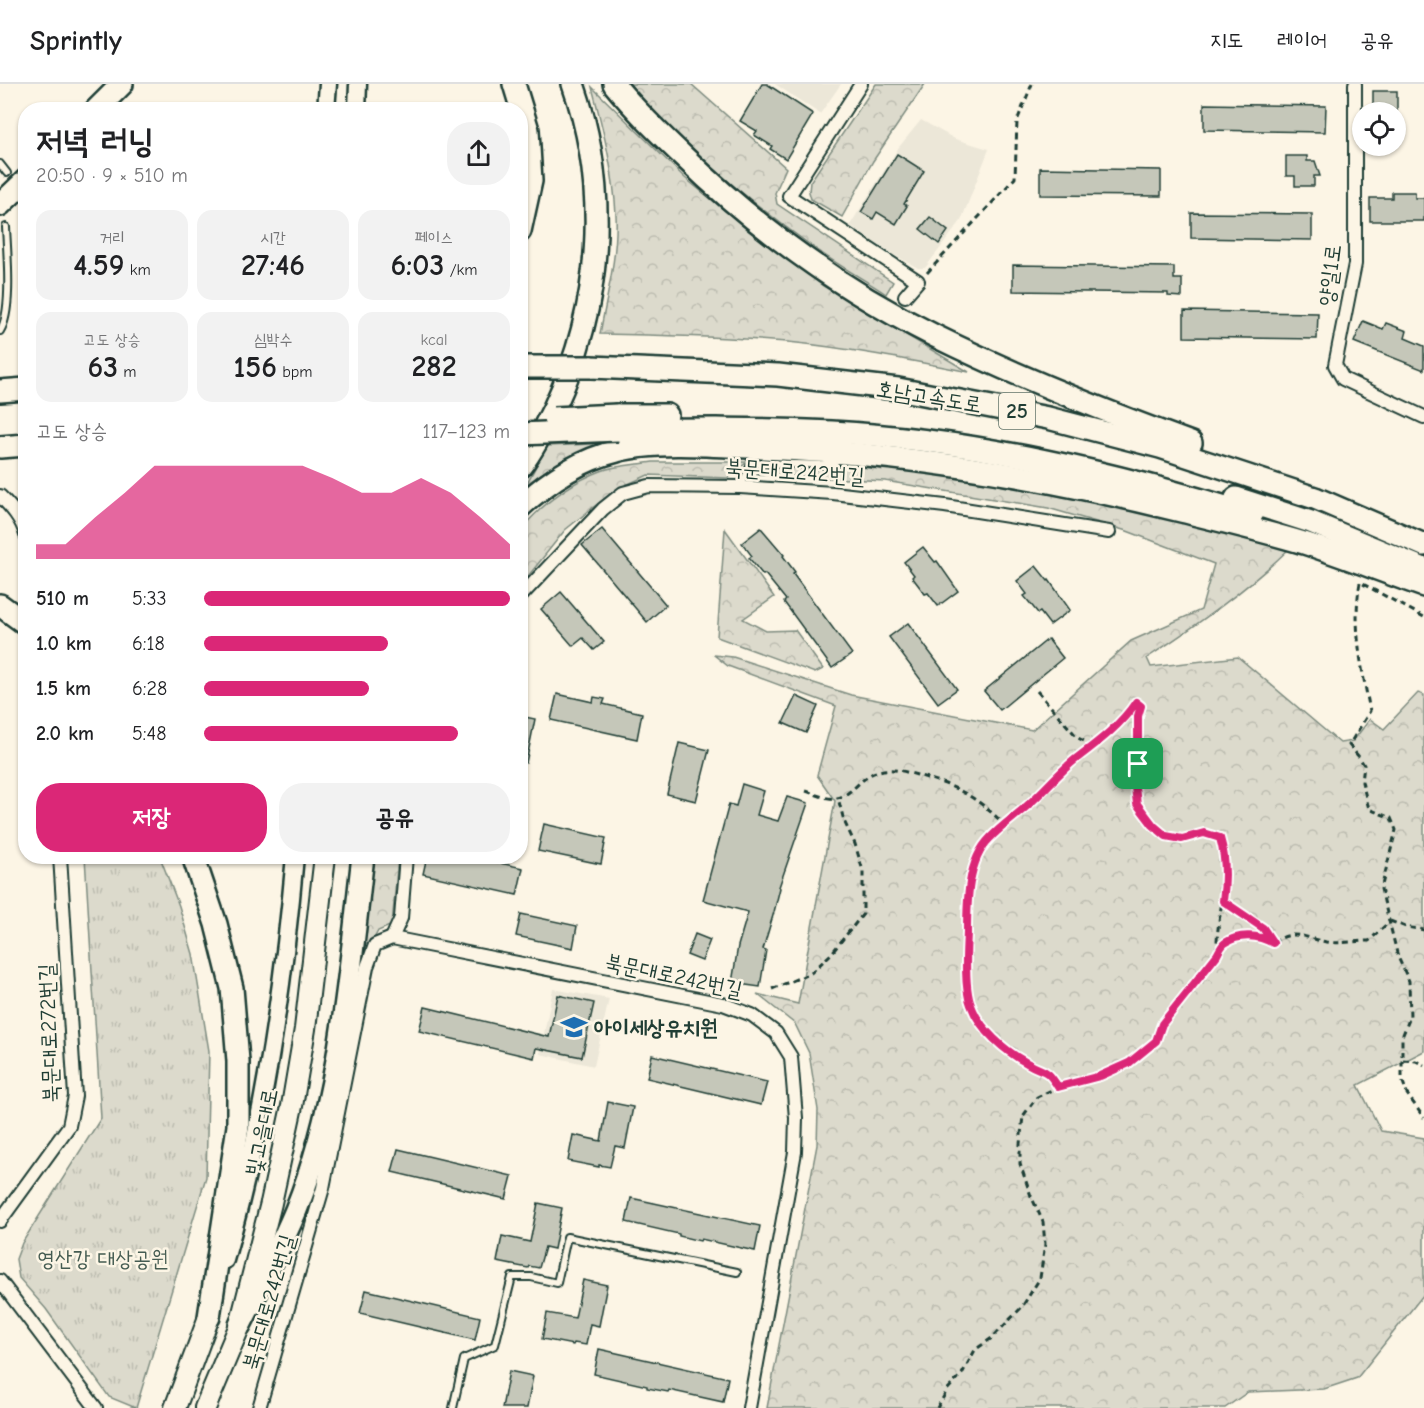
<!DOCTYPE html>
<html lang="ko">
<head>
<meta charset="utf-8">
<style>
	:root { --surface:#fff; --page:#f2f2f2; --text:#202124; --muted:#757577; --line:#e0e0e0; --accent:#db2777 }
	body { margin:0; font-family:"Comic Neue","Poor Story",sans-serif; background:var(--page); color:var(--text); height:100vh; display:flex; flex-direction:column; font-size:22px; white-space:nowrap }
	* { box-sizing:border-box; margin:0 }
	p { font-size:20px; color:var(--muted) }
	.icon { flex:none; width:33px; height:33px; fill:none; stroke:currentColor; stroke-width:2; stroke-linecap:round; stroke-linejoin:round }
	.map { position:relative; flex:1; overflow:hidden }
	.sheet { position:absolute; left:18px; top:18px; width:510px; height:762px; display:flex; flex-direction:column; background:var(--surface); border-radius:24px; box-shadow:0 2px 4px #0004 }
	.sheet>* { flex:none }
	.fabs { position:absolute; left:1352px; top:18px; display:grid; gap:12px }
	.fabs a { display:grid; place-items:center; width:54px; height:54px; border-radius:50%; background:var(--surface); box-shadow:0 2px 4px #0004; font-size:30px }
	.pin { position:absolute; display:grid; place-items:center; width:51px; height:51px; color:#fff; margin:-26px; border-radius:12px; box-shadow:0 3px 9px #0006 }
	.round { display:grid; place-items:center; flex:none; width:63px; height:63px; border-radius:24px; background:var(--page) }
	.headline { display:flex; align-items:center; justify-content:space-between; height:102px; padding:0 18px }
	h1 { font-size:33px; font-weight:800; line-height:45px }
	.metrics { display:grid; grid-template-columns:repeat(3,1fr); gap:9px; height:102px; padding:6px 18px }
	.metrics div { display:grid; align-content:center; border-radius:15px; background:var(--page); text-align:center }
	.metrics b { font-size:30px; font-weight:800 }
	.metrics small { font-size:16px; font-weight:400 }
	.metrics p { font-size:16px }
	.chart { height:168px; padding:12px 18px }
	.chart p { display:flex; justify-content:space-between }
	.chart svg { width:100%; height:108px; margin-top:6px; fill:var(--accent); opacity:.7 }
	.cta { display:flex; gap:12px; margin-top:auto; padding:12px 18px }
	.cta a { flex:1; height:69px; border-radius:24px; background:var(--accent); color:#fff; font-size:24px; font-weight:800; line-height:69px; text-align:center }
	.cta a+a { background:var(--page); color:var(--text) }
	ul { padding:0 18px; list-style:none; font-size:20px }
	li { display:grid; grid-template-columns:96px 72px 1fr; align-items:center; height:45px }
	li i { height:15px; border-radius:8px; background:var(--accent) }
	header { display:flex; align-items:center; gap:36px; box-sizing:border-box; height:84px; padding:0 30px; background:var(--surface); border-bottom:2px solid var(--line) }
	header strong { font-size:28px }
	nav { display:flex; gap:33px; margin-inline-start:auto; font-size:21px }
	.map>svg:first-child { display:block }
</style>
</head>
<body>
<header>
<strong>Sprintly</strong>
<nav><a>지도</a><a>레이어</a><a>공유</a></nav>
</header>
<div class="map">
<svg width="1424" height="1324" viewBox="0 0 1424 1324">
	<defs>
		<pattern id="grass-tufts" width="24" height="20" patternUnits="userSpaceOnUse" patternTransform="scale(1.5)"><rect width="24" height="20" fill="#dcdacc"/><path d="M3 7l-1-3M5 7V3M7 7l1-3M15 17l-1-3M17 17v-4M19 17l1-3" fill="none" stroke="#bcbcb0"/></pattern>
		<pattern id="forest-crowns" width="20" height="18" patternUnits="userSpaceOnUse" patternTransform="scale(1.5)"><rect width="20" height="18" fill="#dcdacc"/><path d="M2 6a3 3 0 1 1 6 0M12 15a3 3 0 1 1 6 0" fill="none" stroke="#bcbcb0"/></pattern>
	</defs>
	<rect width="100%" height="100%" fill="#fcf5e5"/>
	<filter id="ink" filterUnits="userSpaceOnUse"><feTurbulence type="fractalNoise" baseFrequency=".0167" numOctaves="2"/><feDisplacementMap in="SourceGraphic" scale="12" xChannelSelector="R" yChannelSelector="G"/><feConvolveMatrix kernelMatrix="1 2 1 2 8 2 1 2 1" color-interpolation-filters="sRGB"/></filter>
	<g filter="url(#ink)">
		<g fill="#ece7d8">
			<polygon points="775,0 841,0 820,30"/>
			<polygon points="921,36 955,55 989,65 961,137 925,184 918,184 880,163 850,141 899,63"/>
			<polygon points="553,905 609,915 594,982 540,970"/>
		</g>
		<polygon fill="url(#grass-tufts)" stroke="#7e8c80" stroke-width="1.5" points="85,773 160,773 179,822 193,870 209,967 206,1093 136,1324 109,1313 46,1225 19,1194 16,1175 22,1159 101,1034"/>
		<g fill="url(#forest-crowns)" stroke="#7e8c80" stroke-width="1.5">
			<path d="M 627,0 L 691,0 L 786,84 L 775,109 L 777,120 L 893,198 L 886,210 C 862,194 836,180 813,163 C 746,115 682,61 627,0 Z"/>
			<polygon points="876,0 925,0 873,77 842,133 811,115 809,108 810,98"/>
			<path d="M 592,3 L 685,94 L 750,147 L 823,202 L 969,288 C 909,276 849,264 788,258 C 726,253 663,251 600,250 C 607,211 618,170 616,131 C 614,87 603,46 592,3 Z"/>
			<polygon points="615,359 521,410 547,362"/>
			<path d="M 844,377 L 1047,404 L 1291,463 C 1247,506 1198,540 1147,574 L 1151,583 L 1238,573 L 1340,659 L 1353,657 L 1370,635 L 1384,645 L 1418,609 L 1424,611 L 1424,967 L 1358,1001 L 1381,1047 L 1424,1054 L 1424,1210 L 1357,1294 L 1324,1305 L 1248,1308 L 1225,1324 L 767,1324 L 817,1061 L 818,1026 L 809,969 L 795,940 L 757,910 L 798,920 L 835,717 L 817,691 L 836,622 L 728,582 L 714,571 L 733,573 L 851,611 L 1032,646 L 1131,557 L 1201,526 L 1214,480 L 1127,447 L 1048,424 L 885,397 L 757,390 L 760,382 L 841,384 Z"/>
			<path d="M 653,378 L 747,378 L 728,394 L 648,391 L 615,406 L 565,446 L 521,501 L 521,445 C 543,420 569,399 601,387 C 617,381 636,381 653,378 Z"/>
			<polygon points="725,445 774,513 743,535 766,547 795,546 823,585 815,589 717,553"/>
			<polygon points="373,773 398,773 392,841 378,847 371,860 361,860"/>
		</g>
		<g fill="#c5c7b9" stroke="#1f3d34" stroke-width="1.5">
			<polygon points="762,0 767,0 813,30 786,75 770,65 772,62 754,51 757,47 740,37"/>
			<rect x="1373" y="7" width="24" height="21"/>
			<polygon points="1204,20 1326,22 1325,48 1204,46"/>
			<polygon points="897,70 924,87 904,120 907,122 896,140 877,128 873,135 861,128"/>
			<polygon points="1286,72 1307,72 1307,77 1315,77 1320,92 1314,92 1314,102 1295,102 1295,92 1286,92"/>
			<polygon points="1040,84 1161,86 1161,112 1040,111"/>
			<polygon points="1392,108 1415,108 1415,114 1424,114 1424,137 1370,137 1370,114 1392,114"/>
			<polygon points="1191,129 1312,130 1312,156 1191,154"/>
			<polygon points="930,133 948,147 939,160 920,145"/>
			<polygon points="1013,181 1174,183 1174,195 1182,195 1182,213 1168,212 1168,209 1013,207"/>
			<polygon points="1184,227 1318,229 1317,255 1184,253"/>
			<polygon points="1363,237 1383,245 1386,239 1407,247 1405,254 1424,262 1424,286 1354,258"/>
			<polygon points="761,444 784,471 783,472 795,488 793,490 852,570 832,584 784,518 786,516 765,490 763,491 749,474 752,472 742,459"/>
			<polygon points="602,445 666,521 647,538 582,461"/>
			<polygon points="923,463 935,478 937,477 958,507 938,522 928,509 925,510 912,493 914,491 904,478"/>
			<polygon points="1036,482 1048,497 1049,496 1070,526 1050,541 1040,528 1038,529 1024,512 1027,510 1017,497"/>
			<polygon points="561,508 604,558 594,566 583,554 573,562 541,525"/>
			<polygon points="908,539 957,605 938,619 889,553"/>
			<polygon points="1048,555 1063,574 1000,626 984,607"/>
			<polygon points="557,610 593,618 594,613 605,615 603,620 642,629 637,655 551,636"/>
			<polygon points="796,612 818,622 806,649 783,639"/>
			<polygon points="520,632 535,635 526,679 520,678"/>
			<polygon points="679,659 709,666 696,717 667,710"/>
			<polygon points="742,700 764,707 757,731 778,737 787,713 808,719 779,803 780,804 774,828 763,865 766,866 760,903 732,899 738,862 748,828 703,816 729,720 736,722"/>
			<polygon points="544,740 606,754 601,780 538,767"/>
			<polygon points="427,772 482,772 482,775 523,784 517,811 423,790"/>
			<polygon points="521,830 577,842 573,864 516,852"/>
			<polygon points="695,850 710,856 702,877 687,871"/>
			<polygon points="558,911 594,919 582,973 536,964 534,974 419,947 425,923 549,953"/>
			<polygon points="652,971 767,998 761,1021 647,994"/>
			<polygon points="608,1018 633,1023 625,1064 615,1062 610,1083 599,1081 599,1083 568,1077 573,1051 601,1057"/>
			<polygon points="398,1065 512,1092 506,1115 392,1088"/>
			<polygon points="631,1114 760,1142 755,1167 701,1155 700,1157 679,1152 679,1150 626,1138"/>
			<polygon points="538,1119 562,1124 554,1165 545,1163 539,1184 529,1182 528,1184 497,1178 502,1152 530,1158"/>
			<polygon points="583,1196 607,1201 599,1242 590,1240 586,1261 574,1259 573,1261 542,1255 547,1229 575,1234"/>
			<polygon points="366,1206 480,1233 475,1256 360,1229"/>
			<polygon points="599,1265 728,1294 723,1318 669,1306 668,1308 647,1304 647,1302 594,1290"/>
			<polygon points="509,1287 533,1292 527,1324 502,1324"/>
		</g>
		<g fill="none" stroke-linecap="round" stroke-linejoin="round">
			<g stroke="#1f3d34" stroke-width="10">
				<g id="service">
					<polyline points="0,80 7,89"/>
					<path d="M 0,247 C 13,227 7,168 6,143"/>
					<polyline points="740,403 752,379 835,381"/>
					<polyline points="453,1324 464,1275 495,1261 512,1193 531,1193 557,1199 567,1153 737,1188"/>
				</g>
			</g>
			<g stroke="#1f3d34" stroke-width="16">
				<g id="minor">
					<polyline points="861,0 789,112 918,197 905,212"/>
					<polyline points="1355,0 1355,180 1335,281 1343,295 1424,333"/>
					<path d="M 0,412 C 11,423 22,435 26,451"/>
					<polyline points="520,513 603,425 623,409 649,402 740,403 833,409 945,422 1109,448"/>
					<polyline points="392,854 401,834 406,772"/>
					<polyline points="0,1137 69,1042 75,1012 60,772"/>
					<polyline points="0,1197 96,1324"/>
					<polyline points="259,1324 323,1104 367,883 375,861 392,854 723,920 752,931 776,949 791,973 796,1034 795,1068 749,1324"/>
				</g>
			</g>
			<g stroke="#1f3d34" stroke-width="21">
				<g id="secondary">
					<polyline points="326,26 328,0"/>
					<polyline points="357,26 358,0"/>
					<path d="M 225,1176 C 263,1044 283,909 295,772"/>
				</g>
			</g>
			<g stroke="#1f3d34" stroke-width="24">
				<g id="trunk">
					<polyline points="175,1324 209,1233"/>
					<polyline points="205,1324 240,1241 271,1119 292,1022 305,945 325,772"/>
				</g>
			</g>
			<g stroke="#1f3d34" stroke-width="26">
				<g id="motorway">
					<polyline points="514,0 528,46 531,97 520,147"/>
					<path d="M 614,0 C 635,26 659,49 683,72 C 757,144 842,206 935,252 C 1018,293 1104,327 1191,359"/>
					<polyline points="96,26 122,0"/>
					<polyline points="0,121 26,96"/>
					<polyline points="591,283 778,291 898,305 1048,334 1160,363 1315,414 1424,461"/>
					<polyline points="0,307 26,305"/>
					<polyline points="617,331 667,331"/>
					<path d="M 618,346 C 690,345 761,344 832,348 C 975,356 1116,389 1252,431"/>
					<polyline points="0,363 26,361"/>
					<path d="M 520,383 C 534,365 544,344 554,324 C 602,222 610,106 573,0"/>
					<polyline points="1236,414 1311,438 1424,485"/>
					<path d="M 520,423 C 548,397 579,376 617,367 C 657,356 720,362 762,364 C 904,369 1044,393 1181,427 C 1222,437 1264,447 1304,459 C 1344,472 1384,488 1424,502"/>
					<polyline points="0,521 26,540"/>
					<polyline points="193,772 216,840 232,904 238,977 238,1042 209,1233"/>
					<path d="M 240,1241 C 259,1203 280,1165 296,1126 C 341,1014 349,891 363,772"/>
				</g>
			</g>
			<g stroke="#1f3d34" stroke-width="3" stroke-dasharray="6 4.5" stroke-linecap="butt">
				<polyline points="927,189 1015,94 1017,37 1032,0"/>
				<path d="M 1360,499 C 1352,542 1362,585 1370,627 L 1349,661 L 1359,673 L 1364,681 L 1362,698 L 1369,725 L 1391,734 L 1396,746 L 1381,805 L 1398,873 L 1409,897 L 1410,933 L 1402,953 L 1402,995 L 1407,1010 L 1424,1034"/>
				<polyline points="1363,500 1424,533"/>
				<polyline points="1037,607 1078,654 1094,662"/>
				<path d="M 806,707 C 815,710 827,716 837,714 C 852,711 861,693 876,688 C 890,683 903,687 917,691 C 956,702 974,711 1004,740"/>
				<polyline points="1223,817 1263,844 1272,857"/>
				<polyline points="1390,837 1406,843 1424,846"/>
				<path d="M 1273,859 C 1293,844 1305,854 1326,858 C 1340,860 1356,857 1369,857 L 1389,838"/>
				<polyline points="772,905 811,889 831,870 863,830 863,787 855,760 844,737 838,714"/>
				<polyline points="1403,976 1416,977 1424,981"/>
				<path d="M 1058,1003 C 1045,982 1045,990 1027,979 C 1005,967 980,945 971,921 C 964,904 966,868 966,849 C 967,819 967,777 990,754 C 1001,742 1015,732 1028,721 C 1045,706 1059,688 1077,674 C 1098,658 1121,641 1136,618 L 1141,622 L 1139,632 L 1138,680 L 1135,703 L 1137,720 L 1153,741 L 1166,752 L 1182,755 L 1204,749 L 1220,754 C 1233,795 1215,830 1217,871"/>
				<path d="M 937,1324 L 948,1305 L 962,1290 L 975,1266 L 992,1254 L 1022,1223 L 1040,1194 L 1045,1160 L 1043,1138 L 1031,1112 L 1020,1080 L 1020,1060 L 1023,1032 L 1037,1013 L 1058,1003 L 1100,992 L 1129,979 L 1156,957 L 1162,940 L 1217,871 C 1219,867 1222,861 1225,859 C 1239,849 1259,851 1273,859"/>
			</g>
			<use href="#service" stroke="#fcf5e5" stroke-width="6"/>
			<use href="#minor" stroke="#fcf5e5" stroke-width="12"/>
			<use href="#secondary" stroke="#fcf5e5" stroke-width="16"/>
			<use href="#trunk" stroke="#fcf5e5" stroke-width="20"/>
			<use href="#motorway" stroke="#fcf5e5" stroke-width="21"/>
			<g stroke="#1f3d34" stroke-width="26" stroke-linecap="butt">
				<g id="motorway-bridge">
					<polyline points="520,283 591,283"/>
					<polyline points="554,334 617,331"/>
					<polyline points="520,350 618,346"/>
				</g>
			</g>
			<use href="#motorway-bridge" stroke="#fcf5e5" stroke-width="21"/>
		</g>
	</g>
	<g fill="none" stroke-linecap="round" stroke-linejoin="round" filter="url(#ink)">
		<g stroke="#fff" stroke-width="12">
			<path id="route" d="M 1136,618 L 1141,622 L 1138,632 L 1138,680 L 1135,703 L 1137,720 L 1153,741 L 1166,752 L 1182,755 L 1204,749 L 1220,754 C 1226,774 1226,796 1223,817 L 1263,844 L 1273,859 C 1259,851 1239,849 1225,859 C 1222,861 1219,867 1217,871 L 1162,940 L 1156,957 L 1129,979 L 1100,992 L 1058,1003 C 1045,982 1045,990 1027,979 C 1005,967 980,946 971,921 C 964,904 966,868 967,849 C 967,819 967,777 990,754 C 1001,742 1016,732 1028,721 C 1045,706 1059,688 1077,674 C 1098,658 1121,641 1136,618 Z"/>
		</g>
		<use href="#route" stroke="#db2777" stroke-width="8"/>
	</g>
	<defs>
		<g id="school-bare" transform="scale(2.07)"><path d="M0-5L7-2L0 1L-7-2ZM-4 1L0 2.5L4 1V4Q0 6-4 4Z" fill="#1f6fb2" stroke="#fcf5e5" stroke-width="2.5" paint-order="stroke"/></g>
	</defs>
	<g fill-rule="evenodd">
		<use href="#school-bare" x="574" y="943"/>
	</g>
	<g text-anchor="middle" stroke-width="5" stroke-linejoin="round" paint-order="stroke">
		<rect fill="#fcf5e5" stroke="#617469" stroke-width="1.5" x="999" y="309" width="36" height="36" rx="4.5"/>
		<g font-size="21" font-weight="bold" fill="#1f3d34">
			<text x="1017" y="334">25</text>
		</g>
		<g font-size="22" fill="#1f3d34" stroke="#fcf5e5">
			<text transform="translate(1329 191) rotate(-83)" y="8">양일1로</text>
			<text transform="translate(929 312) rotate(9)" y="8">호남고속도로</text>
			<text transform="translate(795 387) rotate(4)" y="8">북문대로242번길</text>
			<text transform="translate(674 891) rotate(12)" y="8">북문대로242번길</text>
			<text transform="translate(48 949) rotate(-92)" y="8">북문대로272번길</text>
			<text transform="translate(261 1048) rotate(-79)" y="8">빛고을대로</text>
			<text transform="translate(268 1218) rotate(-74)" y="8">북문대로242번길</text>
		</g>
		<g font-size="22" font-weight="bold" fill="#1f3d34" stroke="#fcf5e5" text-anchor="start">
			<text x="594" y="951">아이세상유치원</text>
		</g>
		<g font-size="22" fill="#455c52" stroke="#fcf5e5">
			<text x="103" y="1182">영산강 대상공원</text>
		</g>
	</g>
</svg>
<div class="fabs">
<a><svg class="icon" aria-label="locate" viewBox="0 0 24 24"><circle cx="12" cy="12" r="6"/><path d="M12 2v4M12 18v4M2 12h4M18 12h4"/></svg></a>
</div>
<div class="pin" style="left:1138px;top:680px;background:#1e9e55"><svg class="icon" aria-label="arrive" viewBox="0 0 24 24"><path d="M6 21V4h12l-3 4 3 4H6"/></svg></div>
<section class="sheet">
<div class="headline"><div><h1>저녁 러닝</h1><p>20:50 · 9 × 510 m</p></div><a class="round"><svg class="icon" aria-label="share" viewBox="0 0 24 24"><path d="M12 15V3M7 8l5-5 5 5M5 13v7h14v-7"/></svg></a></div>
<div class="metrics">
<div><p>거리</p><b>4.59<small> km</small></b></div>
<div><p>시간</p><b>27:46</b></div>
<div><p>페이스</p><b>6:03<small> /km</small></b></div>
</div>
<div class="metrics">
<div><p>고도 상승</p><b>63<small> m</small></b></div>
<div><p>심박수</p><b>156<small> bpm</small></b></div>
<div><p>kcal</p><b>282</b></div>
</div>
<div class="chart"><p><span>고도 상승</span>117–123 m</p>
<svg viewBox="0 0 160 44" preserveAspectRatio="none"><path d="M0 44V38L10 38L20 27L30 17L40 6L50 6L60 6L70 6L80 6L90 6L100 11L110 17L120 17L130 11L140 17L150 27L160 38V44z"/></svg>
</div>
<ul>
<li><b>510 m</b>5:33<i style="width:100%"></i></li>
<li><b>1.0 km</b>6:18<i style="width:60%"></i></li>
<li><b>1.5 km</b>6:28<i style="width:54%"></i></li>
<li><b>2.0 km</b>5:48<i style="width:83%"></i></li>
</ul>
<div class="cta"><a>저장</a><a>공유</a></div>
</section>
</div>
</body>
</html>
